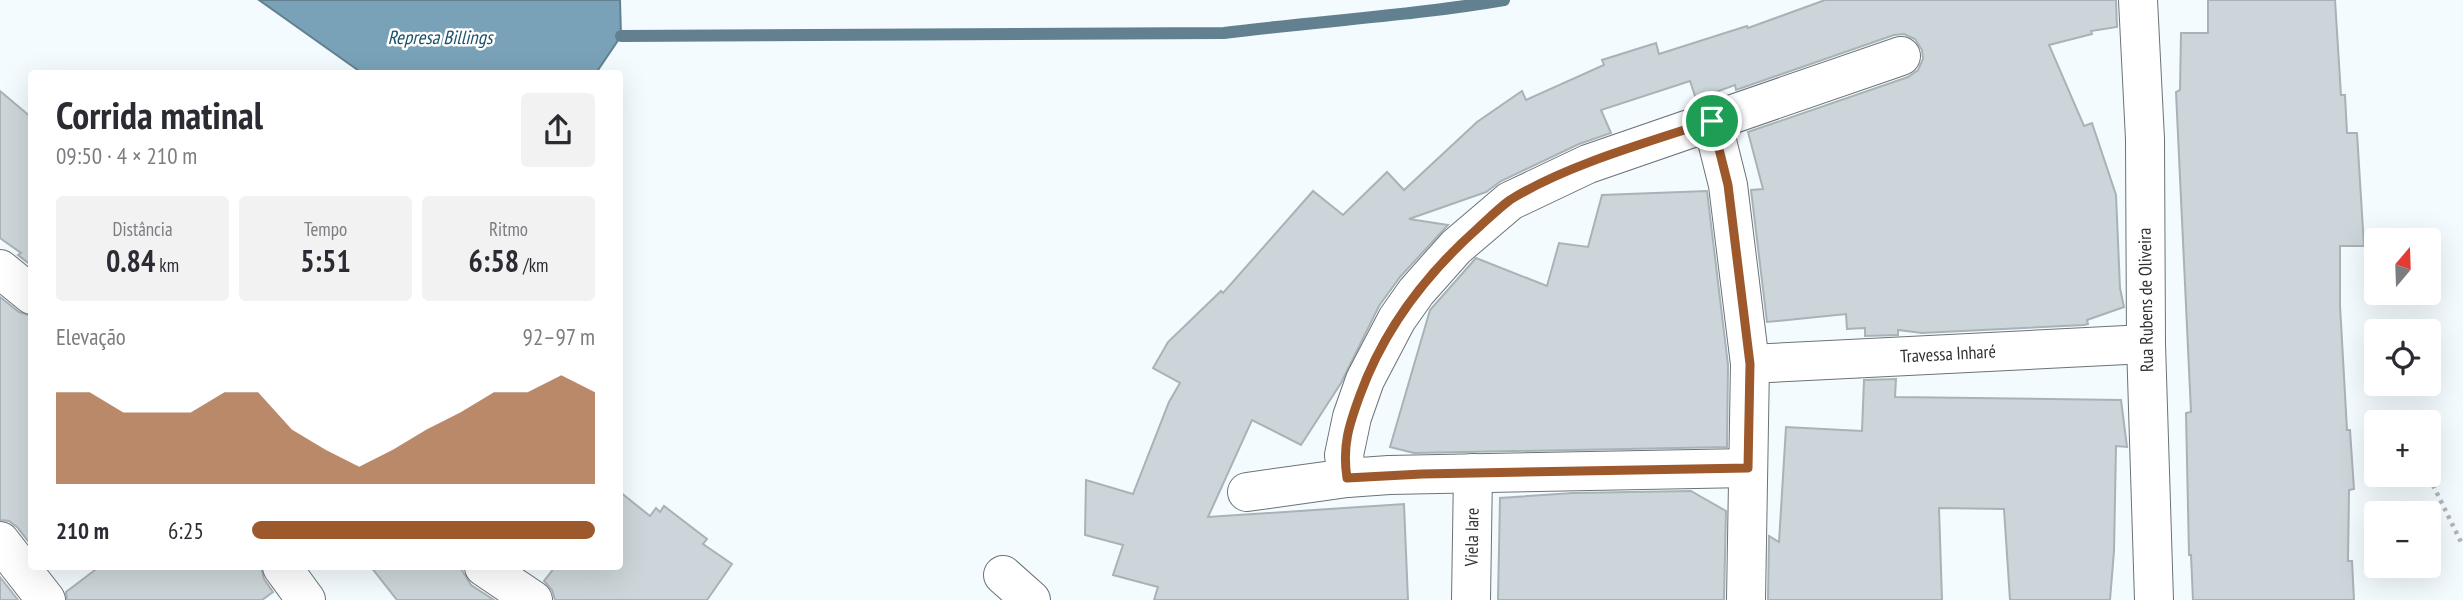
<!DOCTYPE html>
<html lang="pt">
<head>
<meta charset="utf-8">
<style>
	:root { --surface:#fff; --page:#f2f2f3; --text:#2b2b33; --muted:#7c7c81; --accent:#9d582c }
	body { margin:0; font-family:"PT Sans Narrow",sans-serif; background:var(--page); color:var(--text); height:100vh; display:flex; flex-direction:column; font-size:26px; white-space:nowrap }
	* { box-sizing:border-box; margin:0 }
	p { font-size:23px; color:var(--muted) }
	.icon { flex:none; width:38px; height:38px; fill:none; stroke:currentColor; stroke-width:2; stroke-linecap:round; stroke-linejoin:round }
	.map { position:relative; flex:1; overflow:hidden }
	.panel { position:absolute; left:28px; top:70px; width:595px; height:500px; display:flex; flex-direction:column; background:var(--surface); border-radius:7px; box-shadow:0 7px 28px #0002 }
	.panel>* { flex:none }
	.needle { width:46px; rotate:19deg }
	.buttons { position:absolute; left:2364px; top:228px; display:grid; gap:14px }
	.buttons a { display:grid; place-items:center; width:77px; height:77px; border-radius:7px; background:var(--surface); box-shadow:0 7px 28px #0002; font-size:35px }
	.pin { position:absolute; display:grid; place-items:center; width:60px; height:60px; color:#fff; margin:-30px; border:4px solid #fff; border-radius:50%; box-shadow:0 2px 7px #0007 }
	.round { display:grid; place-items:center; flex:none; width:74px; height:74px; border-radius:7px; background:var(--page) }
	.overview { display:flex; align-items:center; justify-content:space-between; height:119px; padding:0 28px }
	h1 { font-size:38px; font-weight:800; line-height:52px }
	.figures { display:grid; grid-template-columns:repeat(3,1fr); gap:10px; height:119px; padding:7px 28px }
	.figures div { display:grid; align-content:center; border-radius:7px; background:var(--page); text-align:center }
	.figures b { font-size:30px; font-weight:800 }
	.figures small { font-size:19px; font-weight:400 }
	.figures p { font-size:19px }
	.chart { height:196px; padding:14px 28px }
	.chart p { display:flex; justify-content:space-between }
	.chart svg { width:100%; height:126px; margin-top:7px; fill:var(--accent); opacity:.7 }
	ul { padding:0 28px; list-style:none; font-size:23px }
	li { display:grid; grid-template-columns:112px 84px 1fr; align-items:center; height:52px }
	li i { height:18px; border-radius:9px; background:var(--accent) }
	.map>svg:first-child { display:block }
</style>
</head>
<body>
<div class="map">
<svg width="2463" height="600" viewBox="0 0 2463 600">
	<rect width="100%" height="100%" fill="#f4fbff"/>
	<polygon fill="#79a2b8" stroke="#638090" stroke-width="2" points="259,0 620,0 621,36 596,73 362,73"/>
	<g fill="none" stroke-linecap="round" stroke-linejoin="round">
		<path stroke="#638090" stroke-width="12" d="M 621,36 L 1224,33 C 1318,21 1411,16 1504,0"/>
	</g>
	<g fill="#ccd5d9" stroke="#a9b2b6" stroke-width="2">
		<polygon points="1825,0 2116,0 2117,27 2091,31 2092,34 2049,45 2084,126 2092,123 2116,195 2120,288 2124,307 2087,320 2088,324 2084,325 1922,333 1898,330 1898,335 1865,336 1865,328 1847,329 1846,314 1767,322 1751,190 1763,189 1748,132 1908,77 1918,70 1923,59 1922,50 1915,39 1904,34 1894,35 1736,90 1735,85 1696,99 1690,81 1601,110 1611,133 1579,144 1501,181 1486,192 1409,219 1448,225 1400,277 1379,306 1341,383 1301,445 1252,420 1208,517 1404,504 1408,600 1154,600 1158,587 1113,575 1123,545 1085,535 1086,480 1133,494 1169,402 1180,383 1153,368 1168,342 1221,291 1223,293 1313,191 1343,215 1387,172 1404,190 1477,122 1522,91 1526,100 1604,65 1602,60 1656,43 1659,54 1747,26 1748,28"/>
		<polygon points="2208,0 2335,0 2341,95 2345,95 2347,133 2357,133 2364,246 2340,246 2340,305 2347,430 2350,430 2354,489 2349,490 2348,561 2352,561 2354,600 2193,600 2191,555 2189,555 2186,413 2191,412 2176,92 2180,90 2181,33 2208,33"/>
		<polygon points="0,91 32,118 32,266 18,255 21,253 0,238"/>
		<polygon points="1707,191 1728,365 1727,447 1414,453 1390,447 1430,310 1476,258 1547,286 1559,243 1588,247 1602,195"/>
		<polygon points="0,297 19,312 32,316 32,546 17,527 9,521 0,520"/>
		<polygon points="1896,379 1895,397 2121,400 2127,447 2116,446 2114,551 2110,600 2010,600 2004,509 1939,508 1942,600 1768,600 1769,536 1779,542 1786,427 1862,431 1864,380"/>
		<polygon points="1691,491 1726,511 1724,600 1498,600 1500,498 1573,493"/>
		<polygon points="620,492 650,516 656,508 660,512 664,506 707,539 703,544 732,564 707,600 555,600 552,590 544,581 555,567 620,567"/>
		<polygon points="99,567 261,567 264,579 273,592 262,600 67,600 66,592"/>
		<polygon points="371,567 460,567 471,585 494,600 397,600"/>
		<polygon points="0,577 18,600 0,600"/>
	</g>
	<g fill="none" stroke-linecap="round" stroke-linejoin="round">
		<g stroke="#6b7377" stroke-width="40">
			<g id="minor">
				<polyline points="2138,0 2145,139 2146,344 2154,600"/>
				<polyline points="1712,121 1728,185 1750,364 1746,600"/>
				<polyline points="0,269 32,295"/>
				<polyline points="1750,364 2146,344"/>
				<polyline points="1347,478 1344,455 1352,417 1365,380 1397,319 1416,292 1456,247 1510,201 1588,164 1901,56"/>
				<polyline points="1247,492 1347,478 1389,475 1748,468"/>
				<polyline points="0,541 46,600"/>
				<polyline points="282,567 306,600"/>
				<polyline points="484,567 533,600"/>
				<polyline points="1003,575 1031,600"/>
				<polyline points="1471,600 1473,473"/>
			</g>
		</g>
		<polyline stroke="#afb5b8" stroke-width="4.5" stroke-dasharray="3.5 5" stroke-linecap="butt" points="2433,485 2463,546"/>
		<use href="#minor" stroke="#fff" stroke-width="38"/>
	</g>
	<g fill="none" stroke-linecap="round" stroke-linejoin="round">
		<g stroke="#fff" stroke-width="14">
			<path id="route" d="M 1712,121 L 1728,185 L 1750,364 L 1748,468 L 1422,474 L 1347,478 C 1342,446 1349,425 1360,395 C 1384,329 1425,275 1478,228 C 1488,219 1499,208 1510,200 C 1566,165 1649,142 1712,121 Z"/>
		</g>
		<use href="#route" stroke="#9d582c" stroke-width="9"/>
	</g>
	<g text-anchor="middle" stroke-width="5" stroke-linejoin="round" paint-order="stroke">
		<g font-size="18" fill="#2f3234" stroke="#fff">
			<text transform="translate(2146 300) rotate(-91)" y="6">Rua Rubens de Oliveira</text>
			<text transform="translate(1948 354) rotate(-3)" y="6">Travessa Inharé</text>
			<text transform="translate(1472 537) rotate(-89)" y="6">Viela Iare</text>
		</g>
		<g font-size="19" font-style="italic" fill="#1c5269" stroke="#fff">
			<text x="440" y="44">Represa Billings</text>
		</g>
	</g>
</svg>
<div class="buttons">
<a><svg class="needle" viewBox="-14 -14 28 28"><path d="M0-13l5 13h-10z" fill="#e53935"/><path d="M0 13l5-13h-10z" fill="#7c7c81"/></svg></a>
<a><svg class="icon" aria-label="locate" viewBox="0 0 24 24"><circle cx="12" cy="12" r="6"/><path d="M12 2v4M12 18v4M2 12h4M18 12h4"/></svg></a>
<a>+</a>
<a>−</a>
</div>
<div class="pin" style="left:1712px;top:121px;background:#1e9e55"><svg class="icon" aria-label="arrive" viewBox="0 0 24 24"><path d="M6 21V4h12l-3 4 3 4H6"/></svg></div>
<section class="panel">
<div class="overview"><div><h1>Corrida matinal</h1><p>09:50 · 4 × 210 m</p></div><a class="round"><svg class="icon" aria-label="share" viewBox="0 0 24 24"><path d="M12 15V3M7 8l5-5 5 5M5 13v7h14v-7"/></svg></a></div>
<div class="figures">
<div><p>Distância</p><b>0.84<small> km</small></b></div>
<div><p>Tempo</p><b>5:51</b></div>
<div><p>Ritmo</p><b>6:58<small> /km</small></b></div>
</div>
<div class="chart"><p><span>Elevação</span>92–97 m</p>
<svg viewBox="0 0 160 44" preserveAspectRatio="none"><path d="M0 44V12L10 12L20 19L30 19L40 19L50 12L60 12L70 25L80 32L90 38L100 32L110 25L120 19L130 12L140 12L150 6L160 12V44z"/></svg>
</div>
<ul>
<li><b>210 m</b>6:25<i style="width:100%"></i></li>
</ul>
</section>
</div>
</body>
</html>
